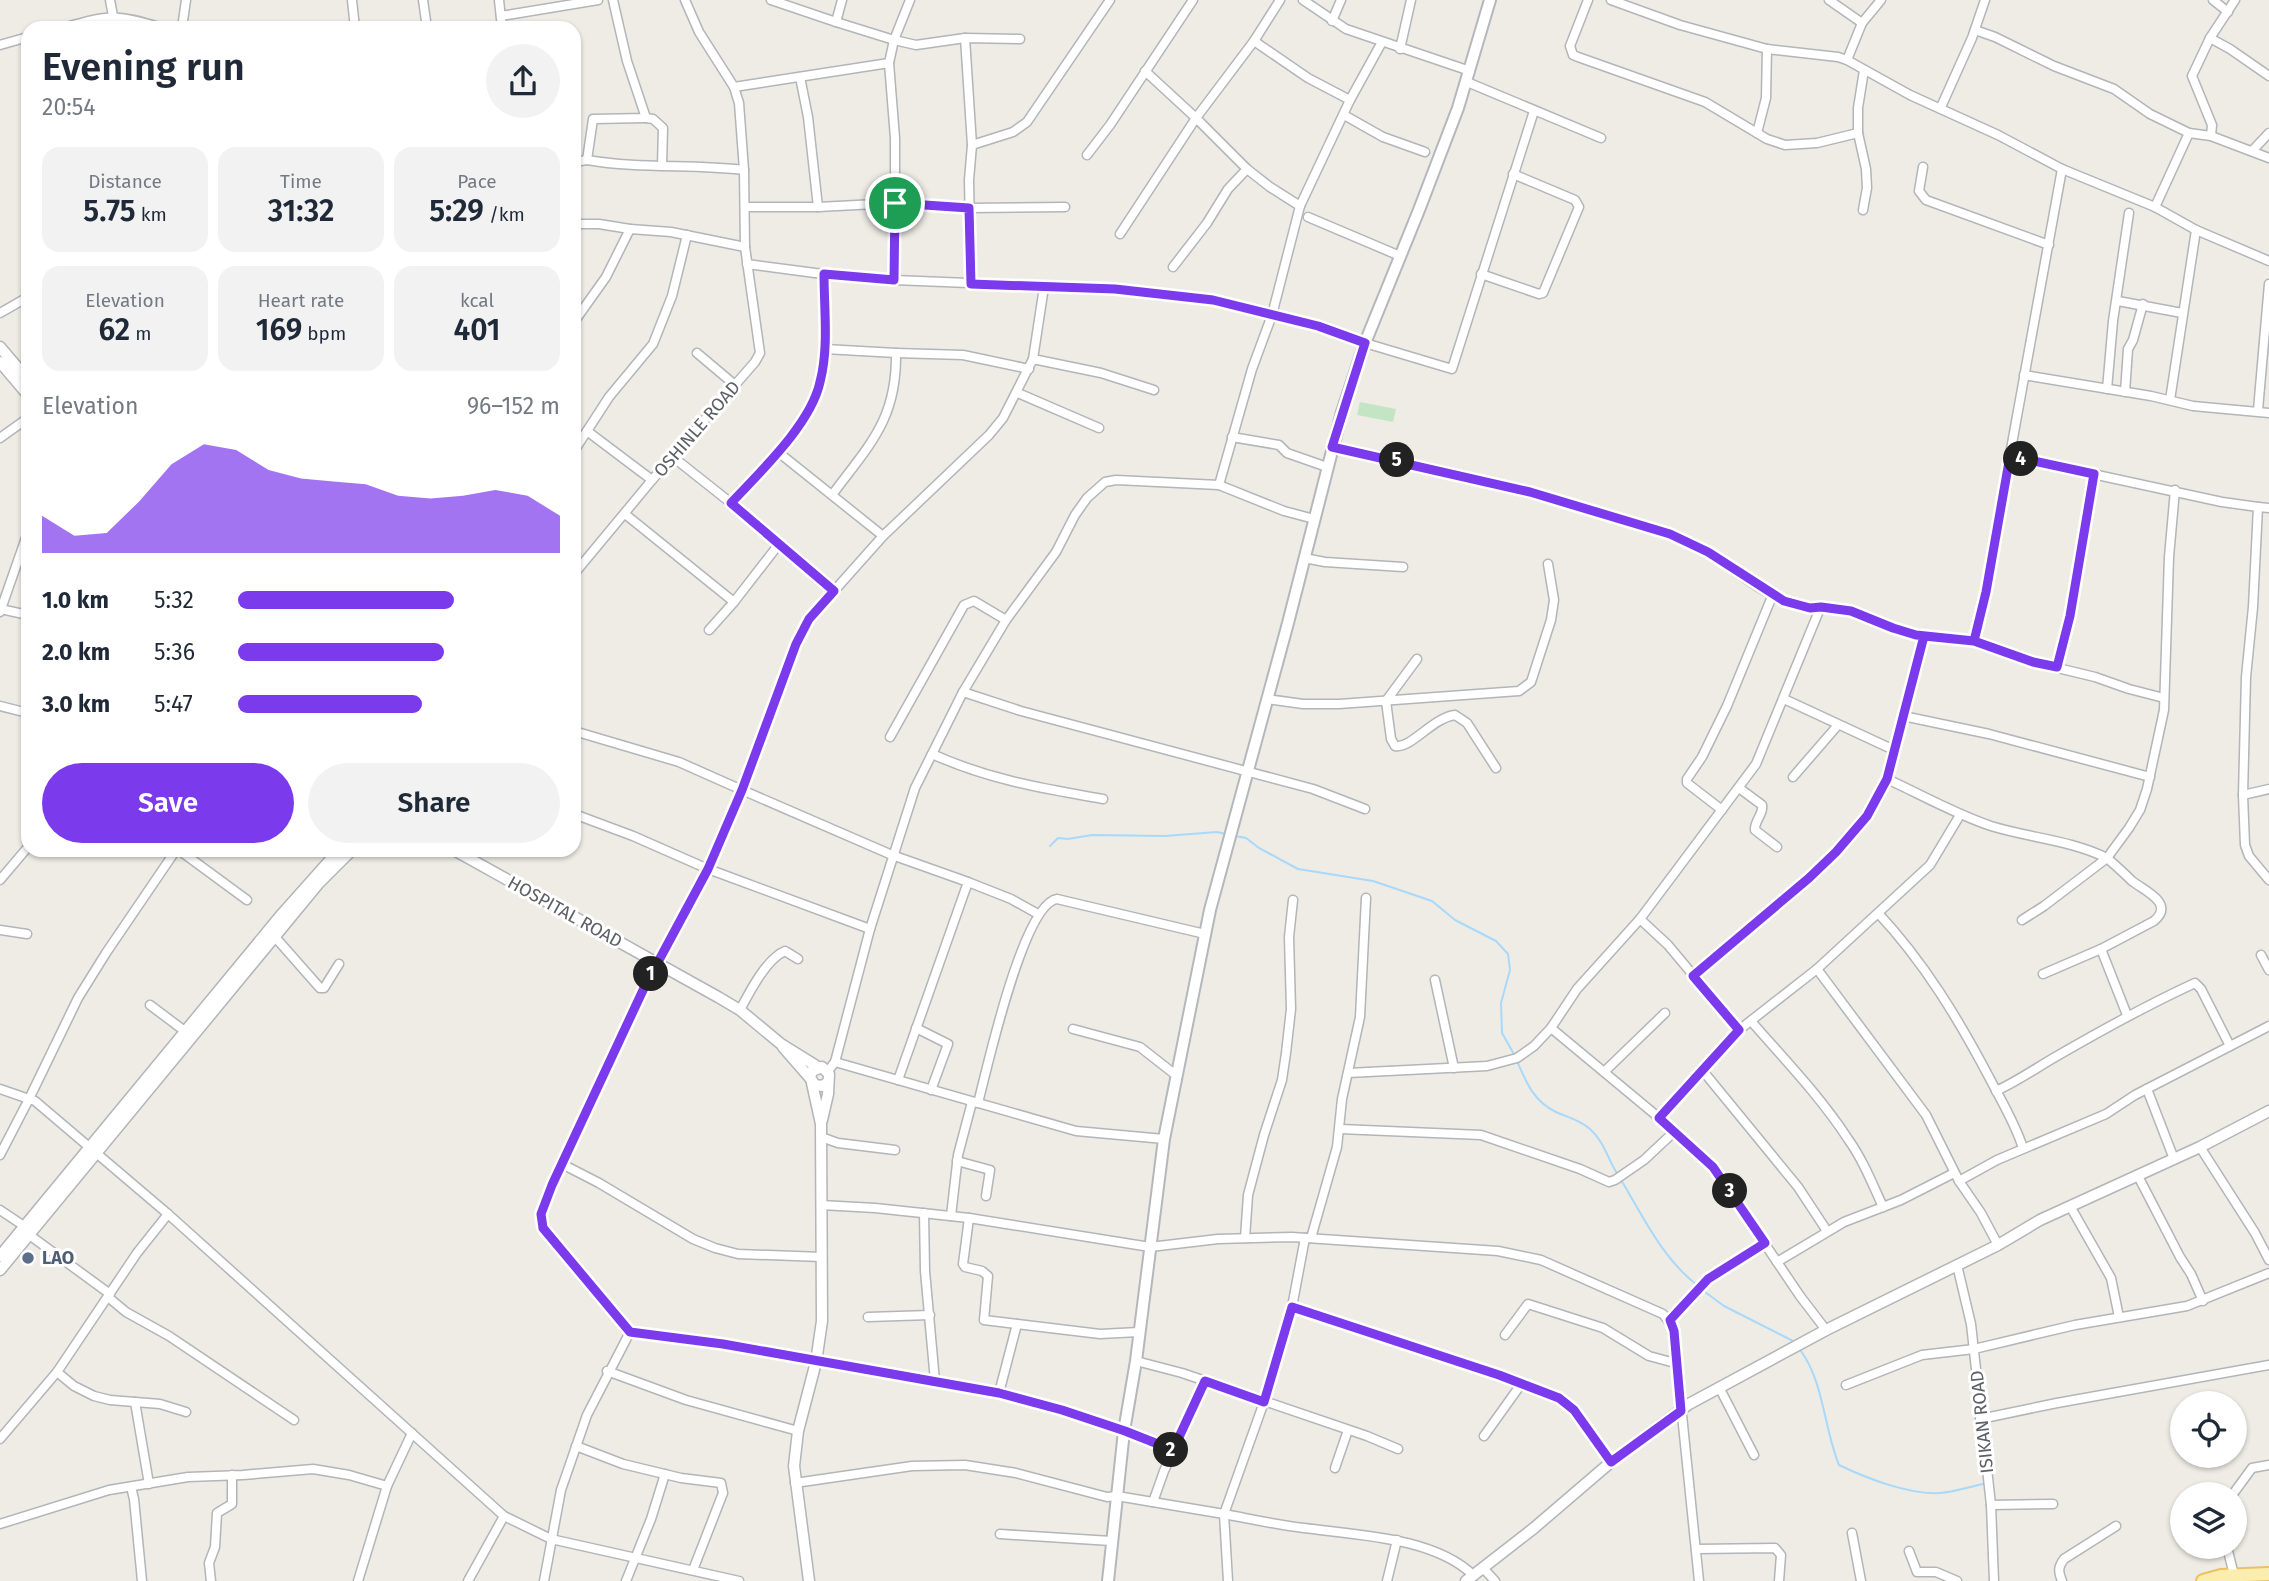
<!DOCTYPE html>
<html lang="en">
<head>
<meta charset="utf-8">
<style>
	:root { --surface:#fff; --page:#f2f2f3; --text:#1f2937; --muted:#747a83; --accent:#7c3aed }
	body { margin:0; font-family:"Fira Sans",sans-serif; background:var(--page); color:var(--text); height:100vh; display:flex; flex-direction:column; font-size:26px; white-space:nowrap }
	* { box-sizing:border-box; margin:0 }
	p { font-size:23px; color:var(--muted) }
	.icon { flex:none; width:38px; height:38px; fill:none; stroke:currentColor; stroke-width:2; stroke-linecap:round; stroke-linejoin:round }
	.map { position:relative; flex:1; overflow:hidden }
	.details { position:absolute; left:21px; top:21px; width:560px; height:836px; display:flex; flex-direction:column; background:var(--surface); border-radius:21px; box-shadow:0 2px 5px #0004 }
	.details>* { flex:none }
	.buttons { position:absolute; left:2170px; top:1391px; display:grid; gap:14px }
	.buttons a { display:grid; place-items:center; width:77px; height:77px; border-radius:50%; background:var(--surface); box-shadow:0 2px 5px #0004; font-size:35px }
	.pin { position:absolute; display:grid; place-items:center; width:60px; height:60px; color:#fff; margin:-30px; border:4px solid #fff; border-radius:50%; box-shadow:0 2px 7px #0007 }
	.km { position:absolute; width:35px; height:35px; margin:-18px; border-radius:50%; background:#222; color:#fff; font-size:19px; line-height:35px; text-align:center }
	.round { display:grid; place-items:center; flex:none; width:74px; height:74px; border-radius:37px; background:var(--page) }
	.headline { display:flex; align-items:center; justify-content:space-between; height:119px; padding:0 21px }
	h1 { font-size:38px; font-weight:600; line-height:52px }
	.stats { display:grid; grid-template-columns:repeat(3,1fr); gap:10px; height:119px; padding:7px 21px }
	.stats div { display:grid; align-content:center; border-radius:18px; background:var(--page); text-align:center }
	.stats b { font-size:30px; font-weight:600 }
	.stats small { font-size:19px; font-weight:400 }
	.stats p { font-size:19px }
	.chart { height:196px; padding:14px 21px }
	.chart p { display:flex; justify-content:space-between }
	.chart svg { width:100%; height:126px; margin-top:7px; fill:var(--accent); opacity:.7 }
	.primary-button { display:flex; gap:14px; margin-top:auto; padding:14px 21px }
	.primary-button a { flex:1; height:80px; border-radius:42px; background:var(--accent); color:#fff; font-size:28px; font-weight:600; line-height:80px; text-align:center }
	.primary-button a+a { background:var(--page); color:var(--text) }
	ul { padding:0 21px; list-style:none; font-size:23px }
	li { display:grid; grid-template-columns:112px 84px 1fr; align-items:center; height:52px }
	li i { height:18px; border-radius:9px; background:var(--accent) }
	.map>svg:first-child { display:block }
</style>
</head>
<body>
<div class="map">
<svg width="2269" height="1581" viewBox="0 0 2269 1581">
	<rect width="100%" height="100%" fill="#eeece5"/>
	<polygon fill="#c3e5c3" points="1360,402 1396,409 1393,422 1357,415"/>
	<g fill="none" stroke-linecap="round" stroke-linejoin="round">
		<g stroke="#a8d9fb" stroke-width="2">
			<polyline points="1235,836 1246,838 1259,848 1298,869 1373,881 1432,901 1455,920 1496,941 1508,954 1510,970 1501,1003 1502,1033 1515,1056"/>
			<polyline points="1050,846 1058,838 1068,839 1092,835 1165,836 1217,832 1226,834"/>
			<path d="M 1517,1061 C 1526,1082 1534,1102 1556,1112 C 1567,1117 1580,1120 1590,1129 C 1604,1141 1608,1160 1618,1175"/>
			<path d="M 1621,1180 C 1643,1216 1662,1258 1697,1285"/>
			<polyline points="1701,1289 1724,1306 1793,1341"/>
			<path d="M 1801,1351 C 1824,1383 1824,1429 1839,1465 C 1866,1478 1909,1495 1940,1493 C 1954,1492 1969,1487 1983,1484"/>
		</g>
		<g stroke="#b2b5b9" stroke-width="11">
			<g id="minor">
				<polyline points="110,0 113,16"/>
				<polyline points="352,0 355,28"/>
				<polyline points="423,0 427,28"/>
				<polyline points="499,0 502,28"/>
				<polyline points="771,0 836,22"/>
				<polyline points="842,0 836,22 894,40 910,0"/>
				<polyline points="1303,0 1346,29 1470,71"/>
				<polyline points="1588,0 1570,46 1573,55 1578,57 1705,102 1767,139 1785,145 1817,143 1858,133"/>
				<polyline points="1611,0 1680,25 1767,49 1838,57 1847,60 1910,95 1998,135 2062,169 2155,207 2196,230 2269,261"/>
				<polyline points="1829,0 1862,23"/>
				<polyline points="2213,0 2228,12"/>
				<polyline points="501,16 598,0"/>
				<polyline points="1332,21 1341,0"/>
				<path d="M 62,28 C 109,15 114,13 162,28"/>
				<polyline points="182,28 186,0"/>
				<polyline points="1975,30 1995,37 2054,66 2114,89 2150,114 2189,133 2211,136 2269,158"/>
				<polyline points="2210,38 2230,49 2269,76"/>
				<polyline points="1254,41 1308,78 1350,100"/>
				<polyline points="0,45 28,37"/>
				<polyline points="1400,49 1411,0"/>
				<polyline points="1847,60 1862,23 1881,0"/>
				<polyline points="1145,71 1196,118 1254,41 1280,0"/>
				<polyline points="800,77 808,117 818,207"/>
				<polyline points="1467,82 1601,138"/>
				<polyline points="734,87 889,63"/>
				<polyline points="1941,107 1972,38 1985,0"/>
				<polyline points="1344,115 1383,137 1425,152"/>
				<polyline points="646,118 653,119 663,128 662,165"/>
				<polyline points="1757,133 1766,98 1767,49"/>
				<polyline points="2211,136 2212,125 2192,76 2210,38 2235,0"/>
				<polyline points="972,145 1013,132 1027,122 1110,0"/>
				<polyline points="2252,151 2269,133"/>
				<polyline points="1087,155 1110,125 1193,0"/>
				<path d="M 587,160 C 639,169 692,164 744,170"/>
				<polyline points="574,162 587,160 593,119 646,118 627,61 613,0"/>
				<polyline points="1923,167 1919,191 1926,200 2049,245"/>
				<polyline points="1300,206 1350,100 1382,42"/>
				<polyline points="745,207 818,207 895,203 895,138 889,63 894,40 916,45 965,38"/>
				<polyline points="2155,207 2189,133"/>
				<polyline points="1863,210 1867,188 1866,169 1858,133 1858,108 1864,70"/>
				<polyline points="1308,217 1400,256"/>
				<polyline points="574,224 599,224 630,229"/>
				<polyline points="1120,234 1196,118 1247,169 1228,189 1207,223 1173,267"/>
				<polyline points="747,264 815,273 894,280 1115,289 1214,300 1318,326 1365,343 1452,369 1534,111"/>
				<polyline points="1481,274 1539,294 1543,293 1579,207 1575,200 1513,174"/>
				<polyline points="894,280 895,203 969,208 1065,207"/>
				<polyline points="971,283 969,180 972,145 965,38 1020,39"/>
				<polyline points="2118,301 2182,313"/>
				<polyline points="0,313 28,297"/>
				<polyline points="574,322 606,277 630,229 671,232 745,247"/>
				<path d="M 825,349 L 896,353 C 897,420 869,445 832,495"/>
				<polyline points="697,353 735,385"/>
				<polyline points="896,353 963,355 1029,369"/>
				<polyline points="1033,359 1044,287"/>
				<polyline points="2024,375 2151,396 2193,406 2269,413"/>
				<polyline points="2107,389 2113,321 2129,213"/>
				<polyline points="2125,392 2128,349 2133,340 2143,304"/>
				<polyline points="1018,393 1099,428"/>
				<polyline points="2170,400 2196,230"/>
				<polyline points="2258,410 2269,284"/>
				<polyline points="587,431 652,480"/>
				<polyline points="1232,437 1279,445 1287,453 1327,467"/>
				<polyline points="0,438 28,418"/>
				<path d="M 1332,447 C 1447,470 1559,499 1670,535 C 1713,548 1744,584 1785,601 C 1805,610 1826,605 1847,610 C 1864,613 1879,624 1896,629 C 1921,637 1948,637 1974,641 L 1985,592 L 2062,169"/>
				<polyline points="574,451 609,397 653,344 672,296 687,235"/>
				<polyline points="778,452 883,536"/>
				<polyline points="2009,456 2222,502 2258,507 2253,607 2246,677 2243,795 2245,845 2249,856 2269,880"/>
				<polyline points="673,457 731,503 834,591 883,536 989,435 1003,418 1033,359 1101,373 1154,390"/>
				<polyline points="1219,485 1252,369 1272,315 1300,206 1270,187 1247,169"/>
				<path d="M 731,503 C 761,470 810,426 820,382 C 829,348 824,309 824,274"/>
				<polyline points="2258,507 2269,508"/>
				<polyline points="625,514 734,602 779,544"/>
				<polyline points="1304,558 1325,562 1403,567"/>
				<polyline points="574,574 652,480 755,362 760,353 745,247 744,170 739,103 734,87 699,32 685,0"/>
				<polyline points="0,609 28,615"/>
				<polyline points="0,612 28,532"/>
				<polyline points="709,630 734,602"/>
				<polyline points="1974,641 2033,662 2095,677 2129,689 2164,698"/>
				<path d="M 1417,659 L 1386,701 L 1391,739 L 1395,746 C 1411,749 1432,718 1455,715 L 1467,723 L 1496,768"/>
				<polyline points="2057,667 2070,616 2094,474"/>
				<polyline points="963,692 1021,711 1313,789 1365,809"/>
				<polyline points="1267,699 1303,704 1339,704 1519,691 1531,682 1551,620 1554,600 1548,564"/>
				<polyline points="1784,699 1894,750"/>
				<polyline points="0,706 28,713"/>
				<polyline points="1903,716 1989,734 2150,777"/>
				<polyline points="574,731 679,762 742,790 796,644 809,619 834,591"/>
				<polyline points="890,737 964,605 974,601 1006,620"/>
				<path d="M 932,754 C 990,780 1041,788 1103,799"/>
				<polyline points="1793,777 1838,725"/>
				<path d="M 1887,779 C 1922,795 1955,814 1991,826 C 2030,838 2070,840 2107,858 C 2115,865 2124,873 2132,881 C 2145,891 2175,903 2154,921 L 2101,949 L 2043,974"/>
				<path d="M 1739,788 L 1762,805 C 1764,814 1754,821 1755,830 L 1777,847"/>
				<polyline points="2243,795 2269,789"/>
				<polyline points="1722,810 1687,783 1687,779 1702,757 1727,706 1773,594"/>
				<polyline points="574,814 633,836 708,869 742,790 892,855 968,882"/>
				<polyline points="179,850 247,900"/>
				<polyline points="0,880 28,847"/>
				<path d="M 1878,913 C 1924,962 1959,1020 1990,1079 C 2002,1102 2015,1123 2023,1148"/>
				<polyline points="1640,919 1668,945 1739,1030"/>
				<polyline points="2022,920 2044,906 2107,858 2129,828 2140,810 2147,789 2164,710 2169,557 2175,490"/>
				<polyline points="870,929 708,869 644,988 574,1137 544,1203 541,1221 543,1228 630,1332 723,1344 999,1393 1062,1410 1124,1431 1173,1450"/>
				<polyline points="0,930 27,934"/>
				<polyline points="275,937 320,988 324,988 339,964"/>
				<polyline points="2101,949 2127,1015"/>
				<polyline points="2261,955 2269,970"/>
				<polyline points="1817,969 1926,1115 1959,1181 1981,1213 1998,1245"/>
				<polyline points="1693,976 1809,878 1836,852 1867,816 1887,779 1924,636"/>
				<polyline points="1435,980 1454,1068"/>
				<polyline points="150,1005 186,1032"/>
				<path d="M 740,1010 C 749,993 766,959 785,951 L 798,959"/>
				<path d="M 1751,1021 C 1784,1059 1820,1096 1848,1139 C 1863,1160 1872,1183 1883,1207"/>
				<polyline points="916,1028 948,1044 931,1090"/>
				<polyline points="1551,1028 1675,1131 1713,1167 1800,1296 1826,1330"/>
				<polyline points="1073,1029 1140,1047 1177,1076"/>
				<polyline points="835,1062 1076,1131 1164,1139"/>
				<polyline points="828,1071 835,1062 870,929 915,788 963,692 1006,620 1056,552 1075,515 1087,498 1105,482 1116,480 1219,485 1284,511 1314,519"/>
				<polyline points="1703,1071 1798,1187 1827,1231"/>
				<polyline points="1604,1072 1665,1013"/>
				<polyline points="1348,1073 1487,1066 1517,1058 1534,1046 1551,1028 1577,989 1640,919 1756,764 1821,606"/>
				<polyline points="898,1080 968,882 1011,899 1038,914"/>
				<polyline points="0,1089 29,1099 78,998 106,953 176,850"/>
				<polyline points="2147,1089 2174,1159"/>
				<path d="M 1996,1091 C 2018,1081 2036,1068 2057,1056 C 2102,1030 2147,1005 2195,983 L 2201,989 L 2230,1046"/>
				<path d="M 978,1103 C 987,1069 1023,904 1057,899 L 1205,934"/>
				<polyline points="1659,1118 1739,1030 1817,969 1930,865 1960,815"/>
				<polyline points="1340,1129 1481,1135 1580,1169 1609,1182 1615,1180 1644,1160 1675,1131"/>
				<polyline points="821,1137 838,1143 895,1150"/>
				<polyline points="2200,1147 2255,1233 2269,1260"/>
				<polyline points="0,1155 29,1099 35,1101 168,1214 504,1516 551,1539 739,1581"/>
				<polyline points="957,1161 990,1170 986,1196"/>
				<polyline points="562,1164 599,1183 693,1239 715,1248 738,1254 822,1257"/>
				<polyline points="2138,1176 2180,1257 2191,1274 2203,1301"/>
				<polyline points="1959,1181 1997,1160 2106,1114 2135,1095 2269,1026"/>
				<polyline points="821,1205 875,1208 969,1218 1150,1247 1218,1239 1292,1237 1498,1251 1541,1260 1663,1314 1673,1327 1699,1581"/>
				<polyline points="2070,1206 2111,1278 2119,1317"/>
				<polyline points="0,1210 24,1226"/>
				<polyline points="924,1213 925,1271 935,1381"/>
				<polyline points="951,1216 958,1155 972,1102"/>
				<polyline points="969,1218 963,1264 965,1267 982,1271 988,1276 984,1320 1100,1334 1139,1332"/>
				<polyline points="28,1234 110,1294"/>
				<polyline points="1245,1238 1248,1195 1264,1135 1282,1080 1286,1053 1291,1009 1289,937 1293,900"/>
				<polyline points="1311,1238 1337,1147 1342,1099 1360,1017 1366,898"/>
				<polyline points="1777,1262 1844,1222 1901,1200 1954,1173"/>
				<polyline points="1957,1265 1971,1324 1991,1505 1994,1581"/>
				<polyline points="108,1297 126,1312 169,1336 294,1420"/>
				<polyline points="1292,1307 1499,1375 1559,1398 1574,1410 1611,1462"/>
				<polyline points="868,1317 930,1315"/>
				<polyline points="1670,1320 1708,1279 1765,1243"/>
				<polyline points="1505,1335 1528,1304 1603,1328 1649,1356 1675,1363"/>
				<polyline points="1136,1361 1182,1373 1367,1436 1398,1449"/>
				<polyline points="607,1371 686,1400 798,1431"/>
				<polyline points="57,1372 74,1386 94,1396 110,1400 160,1404 186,1412"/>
				<polyline points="1846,1385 1922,1355 1974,1349 2075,1325 2187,1306 2269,1273"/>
				<polyline points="1719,1387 1754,1455"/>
				<polyline points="999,1393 1017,1324"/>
				<polyline points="135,1402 149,1484"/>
				<polyline points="1980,1419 2057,1403 2269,1365"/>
				<polyline points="1484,1436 1522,1383"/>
				<polyline points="0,1439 57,1372 137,1253 168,1214"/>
				<polyline points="576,1446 623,1464 681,1478 721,1483 723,1493 693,1570"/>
				<polyline points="1335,1468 1348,1430"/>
				<polyline points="795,1483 912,1466 965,1465 1016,1473 1107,1497 1117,1496 1224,1514 1264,1402 1292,1307 1305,1238"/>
				<polyline points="131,1487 134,1499 142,1581"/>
				<polyline points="2233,1494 2252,1468 2269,1465"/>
				<polyline points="1153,1502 1164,1471 1205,1381"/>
				<polyline points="1991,1505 2053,1504"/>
				<polyline points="0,1524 109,1490 188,1477 243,1475 313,1469 349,1475 387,1486"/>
				<polyline points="1852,1533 1861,1581"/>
				<polyline points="1000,1534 1111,1541"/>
				<polyline points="2227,1547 2234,1575"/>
				<polyline points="1696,1549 1775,1548 1781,1555 1779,1581"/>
				<polyline points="1909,1551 1917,1572 1936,1572 1957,1581"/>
				<polyline points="1483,1568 1495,1581"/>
				<polyline points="211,1581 209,1563 215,1547 217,1513 232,1504 232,1475"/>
				<polyline points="358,1581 387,1486 412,1433"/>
				<polyline points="468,1581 504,1516"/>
				<polyline points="544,1581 561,1490 587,1415 630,1332"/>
				<polyline points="626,1581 651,1519 665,1474"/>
				<path d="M 1228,1581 L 1224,1514 C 1251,1519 1278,1525 1304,1528 C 1356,1535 1435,1537 1474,1576"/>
				<polyline points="1387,1581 1397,1540"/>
				<path d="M 2062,1581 C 2058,1572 2058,1567 2064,1559 L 2116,1526"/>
			</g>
		</g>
		<g stroke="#b2b5b9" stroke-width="13">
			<g id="tertiary">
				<polyline points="0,347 28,380"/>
				<polyline points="0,362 28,395"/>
				<polyline points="454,850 718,997 740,1010 781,1044 818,1067"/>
				<polyline points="783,1047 810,1078"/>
				<polyline points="822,1120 828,1094 829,1074 822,1067 812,1071 810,1078 815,1085 823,1086 828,1082"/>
				<polyline points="0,1256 282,914 339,850"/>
				<polyline points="0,1270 318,884 352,850"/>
				<polyline points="809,1581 794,1466 798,1431 816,1362 822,1321 821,1124 812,1083"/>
				<polyline points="1466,1581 1534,1528 1611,1462 1689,1404 1826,1330 1998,1245 2040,1220 2200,1147 2269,1111"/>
			</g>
		</g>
		<g stroke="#b4b7bc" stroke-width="14">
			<polyline id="secondary" points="1108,1581 1124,1431 1136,1361 1164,1139 1210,910 1288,623 1342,412 1365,343 1419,210 1458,108 1490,0"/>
		</g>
		<g stroke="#ebc161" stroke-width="16">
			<polyline id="primary" points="2203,1581 2221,1576 2269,1574"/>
		</g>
		<use href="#minor" stroke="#fff" stroke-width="8"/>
		<use href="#tertiary" stroke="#fff" stroke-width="10"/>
		<use href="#secondary" stroke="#fff" stroke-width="10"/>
		<use href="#primary" stroke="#fbedad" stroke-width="12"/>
	</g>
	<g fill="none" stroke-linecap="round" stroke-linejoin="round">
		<g stroke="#fff" stroke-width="14">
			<path id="route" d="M 895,203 L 894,280 L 824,274 C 824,309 829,348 820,382 C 811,424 760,472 731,503 L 834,591 L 809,619 L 796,644 L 742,790 L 708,869 L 644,988 L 552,1185 L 541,1214 L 543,1228 L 630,1332 L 723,1344 L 999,1393 L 1062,1410 L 1125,1431 L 1173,1450 L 1205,1381 L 1264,1402 L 1292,1307 L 1499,1375 L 1559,1398 L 1574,1410 L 1611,1462 L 1681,1411 L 1674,1331 L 1670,1320 L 1708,1279 L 1765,1243 L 1713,1167 L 1659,1118 L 1739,1030 L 1693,976 L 1809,878 L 1836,852 L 1867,816 L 1887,779 L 1924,636 L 1974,641 L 1986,592 L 2010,456 L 2094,474 L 2070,616 L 2057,667 L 2033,662 L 1974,641 L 1916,635 L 1893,628 L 1851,611 L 1821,607 L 1810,608 L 1784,601 L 1708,552 L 1670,534 L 1530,492 L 1332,447 L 1365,343 L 1318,326 L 1213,300 L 1115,289 L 971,284 L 969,208 L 895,203"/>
		</g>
		<use href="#route" stroke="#7c3aed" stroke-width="9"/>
	</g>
	<circle fill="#5c6f8a" stroke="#fff" stroke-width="2.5" cx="28" cy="1258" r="7"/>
	<g text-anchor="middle" stroke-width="6" stroke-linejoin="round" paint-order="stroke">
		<g font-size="18" fill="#5d6065" stroke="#fff">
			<text transform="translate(697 429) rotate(-49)" y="6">OSHINLE ROAD</text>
			<text transform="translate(565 912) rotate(29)" y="6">HOSPITAL ROAD</text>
			<text transform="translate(1982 1422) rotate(-96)" y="6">ISIKAN ROAD</text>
		</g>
		<g font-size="18" font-weight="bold" fill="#4e5e75" stroke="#fff" text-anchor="start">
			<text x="42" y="1264">LAO</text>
		</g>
	</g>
</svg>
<div class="buttons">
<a><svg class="icon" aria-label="locate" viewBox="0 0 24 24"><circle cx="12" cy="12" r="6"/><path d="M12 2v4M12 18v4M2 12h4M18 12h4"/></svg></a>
<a><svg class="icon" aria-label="layers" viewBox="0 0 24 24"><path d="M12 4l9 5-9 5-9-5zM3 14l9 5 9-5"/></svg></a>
</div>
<div class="pin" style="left:895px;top:203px;background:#1e9e55"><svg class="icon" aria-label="arrive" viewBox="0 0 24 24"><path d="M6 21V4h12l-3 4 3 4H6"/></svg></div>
<b class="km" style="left:651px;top:974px">1</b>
<b class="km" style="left:1171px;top:1450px">2</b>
<b class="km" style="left:1730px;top:1191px">3</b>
<b class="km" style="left:2021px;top:459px">4</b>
<b class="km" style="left:1397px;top:460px">5</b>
<section class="details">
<div class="headline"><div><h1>Evening run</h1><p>20:54</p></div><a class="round"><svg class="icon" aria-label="share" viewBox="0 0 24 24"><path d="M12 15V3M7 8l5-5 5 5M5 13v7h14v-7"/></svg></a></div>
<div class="stats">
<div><p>Distance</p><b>5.75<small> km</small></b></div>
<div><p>Time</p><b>31:32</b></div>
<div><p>Pace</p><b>5:29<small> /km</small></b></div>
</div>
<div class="stats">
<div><p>Elevation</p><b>62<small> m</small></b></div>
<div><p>Heart rate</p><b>169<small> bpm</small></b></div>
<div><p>kcal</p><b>401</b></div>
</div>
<div class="chart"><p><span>Elevation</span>96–152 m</p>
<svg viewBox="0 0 160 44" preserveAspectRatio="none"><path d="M0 44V31L10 38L20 37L30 26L40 13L50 6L60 8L70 15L80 18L90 19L100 20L110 24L120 25L130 24L140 22L150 24L160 31V44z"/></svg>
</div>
<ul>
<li><b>1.0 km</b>5:32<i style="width:67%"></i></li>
<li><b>2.0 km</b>5:36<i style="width:64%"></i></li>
<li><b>3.0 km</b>5:47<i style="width:57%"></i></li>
</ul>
<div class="primary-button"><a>Save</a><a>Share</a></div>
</section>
</div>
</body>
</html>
